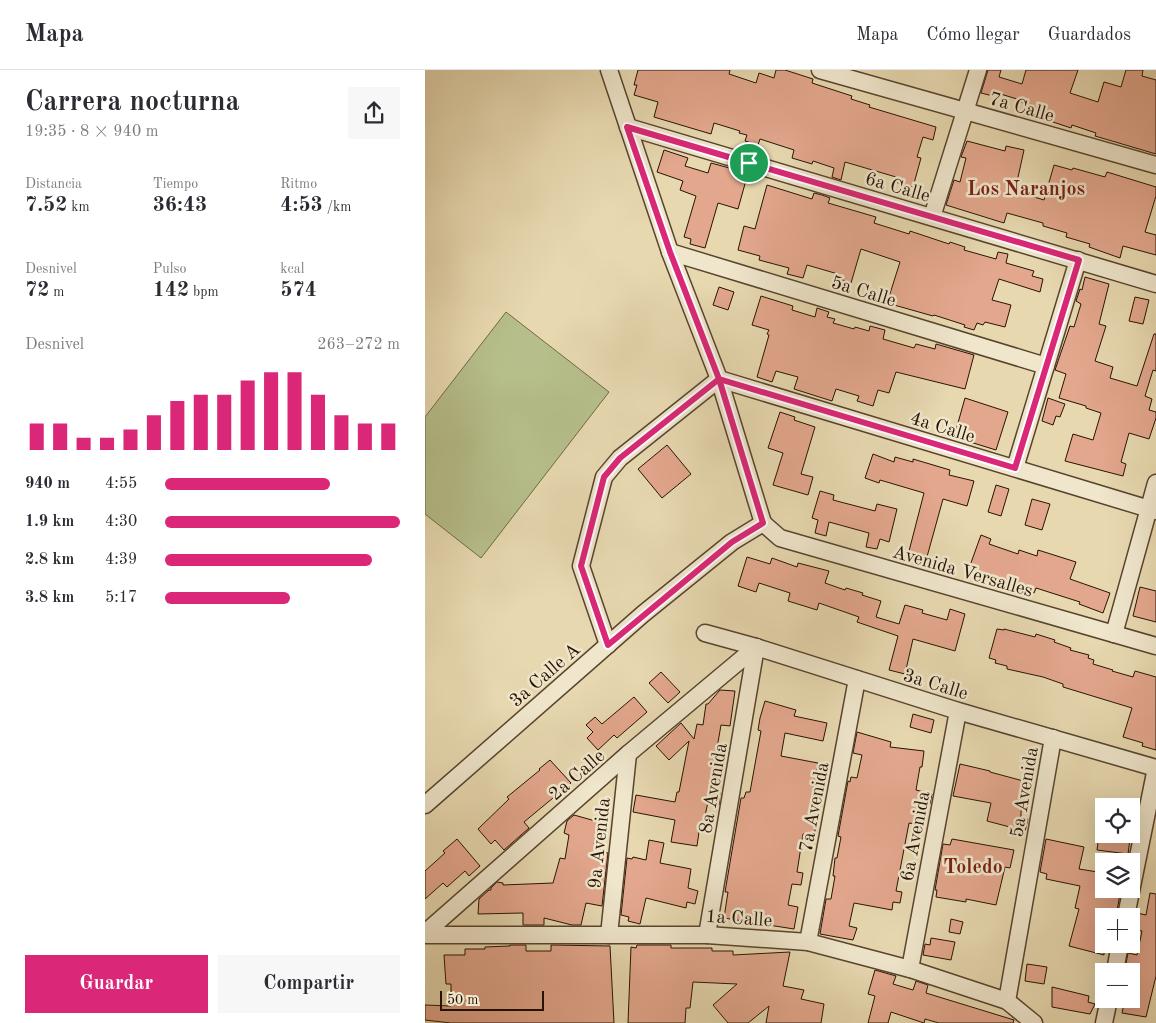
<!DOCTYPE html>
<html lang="es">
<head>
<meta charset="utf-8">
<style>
	:root { --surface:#fff; --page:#f7f7f7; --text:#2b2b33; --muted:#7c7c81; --line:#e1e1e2; --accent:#db2777 }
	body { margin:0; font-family:"Old Standard TT",serif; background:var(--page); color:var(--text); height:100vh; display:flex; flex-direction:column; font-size:19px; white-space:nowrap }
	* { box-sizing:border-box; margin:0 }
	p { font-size:16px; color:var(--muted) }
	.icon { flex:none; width:28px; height:28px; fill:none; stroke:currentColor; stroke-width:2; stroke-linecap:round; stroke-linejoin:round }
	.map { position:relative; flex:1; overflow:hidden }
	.drawer { display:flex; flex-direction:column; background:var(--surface); width:425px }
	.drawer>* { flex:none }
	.tools { position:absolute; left:670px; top:728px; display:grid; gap:10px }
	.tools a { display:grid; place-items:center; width:45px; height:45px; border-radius:0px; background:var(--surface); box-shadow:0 5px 20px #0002; font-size:25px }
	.scale { position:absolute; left:15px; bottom:12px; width:104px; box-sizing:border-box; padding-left:5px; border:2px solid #281303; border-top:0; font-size:14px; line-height:18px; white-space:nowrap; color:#281303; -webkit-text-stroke:4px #efe6cc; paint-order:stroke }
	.pin { position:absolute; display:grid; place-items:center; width:42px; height:42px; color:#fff; margin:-21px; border:2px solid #fff; border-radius:50%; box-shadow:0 1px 5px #0007 }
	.round { display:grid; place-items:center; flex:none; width:52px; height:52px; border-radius:0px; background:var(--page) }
	.overview { display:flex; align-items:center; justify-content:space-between; height:85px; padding:0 25px }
	h1 { font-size:28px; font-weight:700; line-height:38px }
	.stats { display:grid; grid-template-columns:repeat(3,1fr); gap:8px; height:85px; padding:5px 25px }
	.stats div { display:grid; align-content:center }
	.stats b { font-size:21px; font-weight:700 }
	.stats small { font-size:14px; font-weight:400 }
	.stats p { font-size:14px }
	.chart { height:140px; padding:10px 25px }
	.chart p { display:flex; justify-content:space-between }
	.chart svg { width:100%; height:90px; margin-top:5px; stroke:var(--accent); stroke-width:6 }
	.primary-button { display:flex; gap:10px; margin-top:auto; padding:10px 25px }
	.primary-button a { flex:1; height:58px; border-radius:0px; background:var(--accent); color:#fff; font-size:20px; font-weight:700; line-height:58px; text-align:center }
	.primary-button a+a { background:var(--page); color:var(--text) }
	ul { padding:0 25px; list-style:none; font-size:16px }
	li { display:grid; grid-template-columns:80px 60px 1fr; align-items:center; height:38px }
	li i { height:12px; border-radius:6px; background:var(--accent) }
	header { display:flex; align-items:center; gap:30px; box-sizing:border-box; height:70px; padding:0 25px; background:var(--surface); border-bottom:1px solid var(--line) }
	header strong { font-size:24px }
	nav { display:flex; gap:28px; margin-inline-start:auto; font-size:18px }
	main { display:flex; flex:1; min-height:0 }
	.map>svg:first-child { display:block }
</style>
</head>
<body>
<header>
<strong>Mapa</strong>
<nav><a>Mapa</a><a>Cómo llegar</a><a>Guardados</a></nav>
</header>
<main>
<section class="drawer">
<div class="overview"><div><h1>Carrera nocturna</h1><p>19:35 · 8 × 940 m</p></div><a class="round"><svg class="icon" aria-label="share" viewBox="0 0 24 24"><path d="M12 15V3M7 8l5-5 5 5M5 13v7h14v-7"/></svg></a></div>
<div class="stats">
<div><p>Distancia</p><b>7.52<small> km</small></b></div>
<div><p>Tiempo</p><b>36:43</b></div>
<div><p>Ritmo</p><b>4:53<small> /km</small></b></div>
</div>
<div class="stats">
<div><p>Desnivel</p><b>72<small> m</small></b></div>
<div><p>Pulso</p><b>142<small> bpm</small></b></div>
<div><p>kcal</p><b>574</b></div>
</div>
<div class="chart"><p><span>Desnivel</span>263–272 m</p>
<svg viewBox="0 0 160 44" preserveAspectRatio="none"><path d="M5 44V31M15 44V31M25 44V38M35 44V38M45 44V34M55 44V27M65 44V20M75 44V17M85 44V17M95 44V10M105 44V6M115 44V6M125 44V17M135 44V27M145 44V31M155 44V31"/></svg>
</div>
<ul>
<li><b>940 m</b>4:55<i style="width:70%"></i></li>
<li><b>1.9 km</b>4:30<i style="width:100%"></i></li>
<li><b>2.8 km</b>4:39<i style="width:88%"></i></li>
<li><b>3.8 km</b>5:17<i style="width:53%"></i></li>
</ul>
<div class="primary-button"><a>Guardar</a><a>Compartir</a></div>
</section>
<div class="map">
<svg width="731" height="953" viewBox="0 0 731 953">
	<rect width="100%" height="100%" fill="#e7d8b0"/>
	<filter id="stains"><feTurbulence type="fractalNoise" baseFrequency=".004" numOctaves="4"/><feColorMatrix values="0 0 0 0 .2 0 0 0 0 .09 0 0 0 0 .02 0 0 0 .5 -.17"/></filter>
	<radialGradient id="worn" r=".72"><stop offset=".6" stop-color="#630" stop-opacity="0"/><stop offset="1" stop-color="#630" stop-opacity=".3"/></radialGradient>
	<polygon fill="#b6bf8b" stroke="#6f6947" points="81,242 184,322 56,488 0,444 0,347"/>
	<g fill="#e3a78d" stroke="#281303">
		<polygon points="213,0 305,0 304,4 331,13 334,3 349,8 351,0 360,0 388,9 387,13 427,26 426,29 445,35 444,37 511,57 508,70 498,67 492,87 496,88 488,117 470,112 471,107 420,92 416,110 407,107 409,98 388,91 387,94 367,88 369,80 335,69 333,75 320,71 322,65 314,63 315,61 289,53 286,64 229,47 233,32 209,25 212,15 209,15"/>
		<polygon points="563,0 576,0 574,7 597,14 601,0 653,0 645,23 673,32 679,12 696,17 701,0 718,0 717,6 731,10 731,84 670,66 671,63 647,55 646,58 622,50 625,42 592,31 592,29 569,22 568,26 556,23"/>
		<polygon points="542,71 580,81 581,76 599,80 590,121 619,130 629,95 647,100 648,98 680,107 682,102 731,117 731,126 720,162 731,165 731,185 698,176 695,188 664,177 665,174 641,167 642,163 618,156 618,153 582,143 579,153 521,135 529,110 535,112 541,88 536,87"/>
		<polygon points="239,80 263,88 260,96 283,103 286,93 323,103 313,139 293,133 280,178 265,174 266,169 259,167 271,126 255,120 258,111 232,102"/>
		<polygon points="342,115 387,129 389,123 397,125 405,128 403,133 451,147 449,153 484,164 485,161 524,174 525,172 540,177 539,180 571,189 573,182 583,184 581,193 609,201 607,206 618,209 615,222 574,209 567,230 586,235 580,257 560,252 558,255 552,253 549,260 539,257 540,255 509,245 508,246 462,233 475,192 436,179 426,213 412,208 413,204 382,195 378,208 362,204 364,198 334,190 335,186 313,180 319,156 330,159"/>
		<polygon points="660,207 684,214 674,254 681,256 670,291 688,297 685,308 712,316 729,264 731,264 731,301 728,300 720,326 727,329 724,340 731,342 731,348 724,369 704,363 696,392 701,394 698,406 640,391 648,364 668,370 676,343 661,338 661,336 634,328 641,304 630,300 645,256 649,257 656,234 651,231 655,219 657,220"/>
		<polygon points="294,217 309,222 303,240 288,235"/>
		<polygon points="336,226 368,236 367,240 390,247 392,238 404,242 402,247 410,249 408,253 429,259 430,257 444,261 445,256 460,260 458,269 489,278 491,274 510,279 511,274 549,285 540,319 471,302 464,323 453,320 448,336 432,331 434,326 411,319 407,331 369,319 373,307 351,301 347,312 332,307 344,265 342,264 344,260 327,255"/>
		<polygon points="710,227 724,230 718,254 704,251"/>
		<polygon points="540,328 583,342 571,380 529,367"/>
		<polygon points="623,328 640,334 635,347 631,346 628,355 617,351"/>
		<polygon points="355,342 370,347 369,350 390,357 376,404 388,407 383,425 348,415 358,383 343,378"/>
		<polygon points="242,375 266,404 237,428 213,399"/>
		<polygon points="448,384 469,392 470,387 488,392 488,389 525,400 524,405 549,411 542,436 518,429 500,494 482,489 499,423 455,410 454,413 440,408"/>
		<polygon points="571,415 584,419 576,446 563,442"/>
		<polygon points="395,421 409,425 408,430 450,441 452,434 472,439 464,472 455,469 452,479 441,477 444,463 404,452 401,466 390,463 393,450 387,448"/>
		<polygon points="607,429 625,434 617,460 600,455"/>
		<polygon points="556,465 566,469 564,474 593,484 594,480 612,486 613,480 651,492 645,509 685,523 678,543 654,534 655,532 611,518 609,523 599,521 543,501"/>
		<polygon points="322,487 345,494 347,488 372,497 373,493 404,501 400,513 420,520 421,518 438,523 437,525 456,531 451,547 474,554 480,535 498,540 497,543 522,550 525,539 540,544 530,581 488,569 480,604 464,600 473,566 432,552 434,547 394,533 392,540 363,531 365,523 334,513 331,522 313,516"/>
		<polygon points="715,517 731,521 731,552 708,546"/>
		<polygon points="572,559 579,560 579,559 610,567 611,564 630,570 629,572 646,578 645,580 664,585 663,588 669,590 668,594 688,600 687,601 708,607 710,601 731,607 731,680 717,676 718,673 698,667 707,638 638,617 638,614 618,607 582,599 582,596 570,593 571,590 564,588"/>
		<polygon points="236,602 255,622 243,633 224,613"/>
		<polygon points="295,620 310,621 305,656 296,655 292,678 294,678 286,718 295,720 294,735 283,732 278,755 275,755 272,776 246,772 250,750 208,742 211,725 250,732 252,722 254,722 264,671 244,690 231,676 256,653 269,669 272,654 278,655 281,634 283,634"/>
		<polygon points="209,627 222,642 192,668 189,665 173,680 162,668 168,662 161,655 170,647 177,654"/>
		<polygon points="340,631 371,640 369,646 402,653 398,671 360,663 356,686 393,693 386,733 391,734 387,754 391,755 389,766 378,764 372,802 378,803 376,815 367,814 363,835 373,837 369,859 299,848 303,822 300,822 316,728 319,728 321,722 325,722 336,661 333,660 335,648"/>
		<polygon points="488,644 509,650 506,663 485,657"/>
		<polygon points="432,662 466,672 465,677 499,681 497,697 495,697 491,720 507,724 505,734 500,733 496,755 484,753 471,821 477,822 475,833 468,832 467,840 429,833 424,856 432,858 428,870 395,864 401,829 406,829 410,806 408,806 410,788 412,788 416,767 413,766 423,711 425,712 426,707 432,708 437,685 428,683"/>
		<polygon points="125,690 146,713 99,752 104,758 79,780 70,770 66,774 53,759 84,729 82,727 115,700 114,699"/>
		<polygon points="535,694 565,701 565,702 602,712 596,742 596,748 603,749 600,761 562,751 566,733 528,726"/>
		<polygon points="149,745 174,752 169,774 177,775 176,781 183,783 177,836 161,833 156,855 147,855 119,848 119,855 98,855 98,843 53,844 54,829 64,820 66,820 66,818 72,812 78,813 78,815 128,813 135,788 140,789 144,765 139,763 142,751"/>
		<polygon points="674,765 705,769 703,784 672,780"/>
		<polygon points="32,769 55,796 44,806 40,801 22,817 18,813 0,829 0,801 20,783 18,781"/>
		<polygon points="527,769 589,780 585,798 580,797 571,835 541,829 541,832 511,827 512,820 510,820 518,774 525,775"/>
		<polygon points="621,769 659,777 654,799 679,803 679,819 696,819 691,846 679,846 679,885 644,876 654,839 650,838 655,816 621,809 622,804 615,802"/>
		<polygon points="224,770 239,773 235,793 266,799 263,818 273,821 270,834 262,832 261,838 221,828 215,854 203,851 204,847 196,845 202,788 207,789 208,787 221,790"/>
		<polygon points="725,823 731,824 731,906 721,947 697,943 700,929 706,929 706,900 700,899 703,883 712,885 717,861 706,859 712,843 721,845"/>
		<polygon points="526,849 538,852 535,864 524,862"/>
		<polygon points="506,868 530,872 526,890 498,885 500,874 505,875"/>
		<polygon points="85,875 101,875 101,881 126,881 126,875 185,876 189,953 26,953 0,950 0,935 26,936 26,914 21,914 19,885 40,885 40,879 60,879 60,877 85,876"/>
		<polygon points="212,875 246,875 246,878 287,878 287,881 308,881 308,885 365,882 358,916 379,920 376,929 399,934 396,953 341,953 344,936 323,953 303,953 288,935 312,914 268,912 265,938 261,938 260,953 203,953 206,877 211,878"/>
		<polygon points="602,894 622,897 619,914 600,911"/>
		<polygon points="450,900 471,906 468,914 488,920 491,911 503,915 501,923 589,950 588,953 514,953 500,949 499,953 466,942 463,953 443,953 450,926 443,924"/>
		<polygon points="627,917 664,926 663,932 670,934 665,944 627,937"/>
	</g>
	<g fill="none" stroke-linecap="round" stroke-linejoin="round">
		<g stroke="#58442e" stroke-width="19">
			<g id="street">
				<polyline points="184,0 245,182 294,309 338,453"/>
				<polyline points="395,0 731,95"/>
				<polyline points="203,57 731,214"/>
				<polyline points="507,147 553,0"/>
				<polyline points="245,182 621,296"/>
				<polyline points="590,398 653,190"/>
				<polyline points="338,453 355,468 731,576"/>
				<polyline points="280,563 331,577 533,641 731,698"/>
				<polyline points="689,564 731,413"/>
				<polyline points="183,575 156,496 179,407 195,388 294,309 731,441"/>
				<polyline points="0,735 218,544 307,472 338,453"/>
				<polyline points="701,846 731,698"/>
				<polyline points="0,863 203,684 331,577"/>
				<polyline points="0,865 282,865 383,872 485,899 582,931 609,953"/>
				<polyline points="184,865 203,684"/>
				<polyline points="282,865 331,577"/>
				<polyline points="383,872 432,609"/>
				<polyline points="485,899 533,641"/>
				<polyline points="690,901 695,874"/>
				<polyline points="582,931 628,668"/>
				<polyline points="679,953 684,929"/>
			</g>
		</g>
		<use href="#street" stroke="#efe6cc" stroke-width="16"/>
	</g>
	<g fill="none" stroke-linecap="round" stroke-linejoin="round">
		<g stroke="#fff" stroke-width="10">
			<polyline id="route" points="324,93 202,57 245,182 294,309 195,388 179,407 156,496 183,575 307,472 338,453 294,309 590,398 654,190 324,93"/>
		</g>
		<use href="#route" stroke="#db2777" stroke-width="6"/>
	</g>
	<g text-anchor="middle" stroke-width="5" stroke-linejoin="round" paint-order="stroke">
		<g font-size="19" fill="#281303" stroke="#efe6cc">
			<text transform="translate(597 36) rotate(16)" y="7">7a Calle</text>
			<text transform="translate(473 116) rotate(16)" y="7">6a Calle</text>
			<text transform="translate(439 220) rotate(17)" y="7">5a Calle</text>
			<text transform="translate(518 356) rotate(17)" y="7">4a Calle</text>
			<text transform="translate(538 500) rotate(16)" y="7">Avenida Versalles</text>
			<text transform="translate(119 604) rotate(-41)" y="7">3a Calle A</text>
			<text transform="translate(511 613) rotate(17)" y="7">3a Calle</text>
			<text transform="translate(151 704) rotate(-41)" y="7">2a Calle</text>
			<text transform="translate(287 718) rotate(-80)" y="7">8a Avenida</text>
			<text transform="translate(598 722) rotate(-80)" y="7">5a Avenida</text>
			<text transform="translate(388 737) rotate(-79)" y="7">7a Avenida</text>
			<text transform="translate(489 766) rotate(-79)" y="7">6a Avenida</text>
			<text transform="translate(173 773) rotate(-84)" y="7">9a Avenida</text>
			<text transform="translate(314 847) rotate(4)" y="7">1a Calle</text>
		</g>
		<g font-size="20" font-weight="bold" fill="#7a1f14" stroke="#efe6cc">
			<text x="601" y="125">Los Naranjos</text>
			<text x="548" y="803">Toledo</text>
		</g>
	</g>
	<rect width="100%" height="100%" filter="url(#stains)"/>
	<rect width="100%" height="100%" fill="url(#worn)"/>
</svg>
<div class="tools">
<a><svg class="icon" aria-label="locate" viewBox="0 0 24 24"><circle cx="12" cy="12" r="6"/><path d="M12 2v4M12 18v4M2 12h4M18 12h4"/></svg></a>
<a><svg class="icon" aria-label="layers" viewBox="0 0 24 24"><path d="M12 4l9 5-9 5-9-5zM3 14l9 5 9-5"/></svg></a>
<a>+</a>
<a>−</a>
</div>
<div class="scale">50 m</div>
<div class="pin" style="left:324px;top:93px;background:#1e9e55"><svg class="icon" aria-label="arrive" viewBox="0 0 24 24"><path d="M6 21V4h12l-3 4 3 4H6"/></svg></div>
</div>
</main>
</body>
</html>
